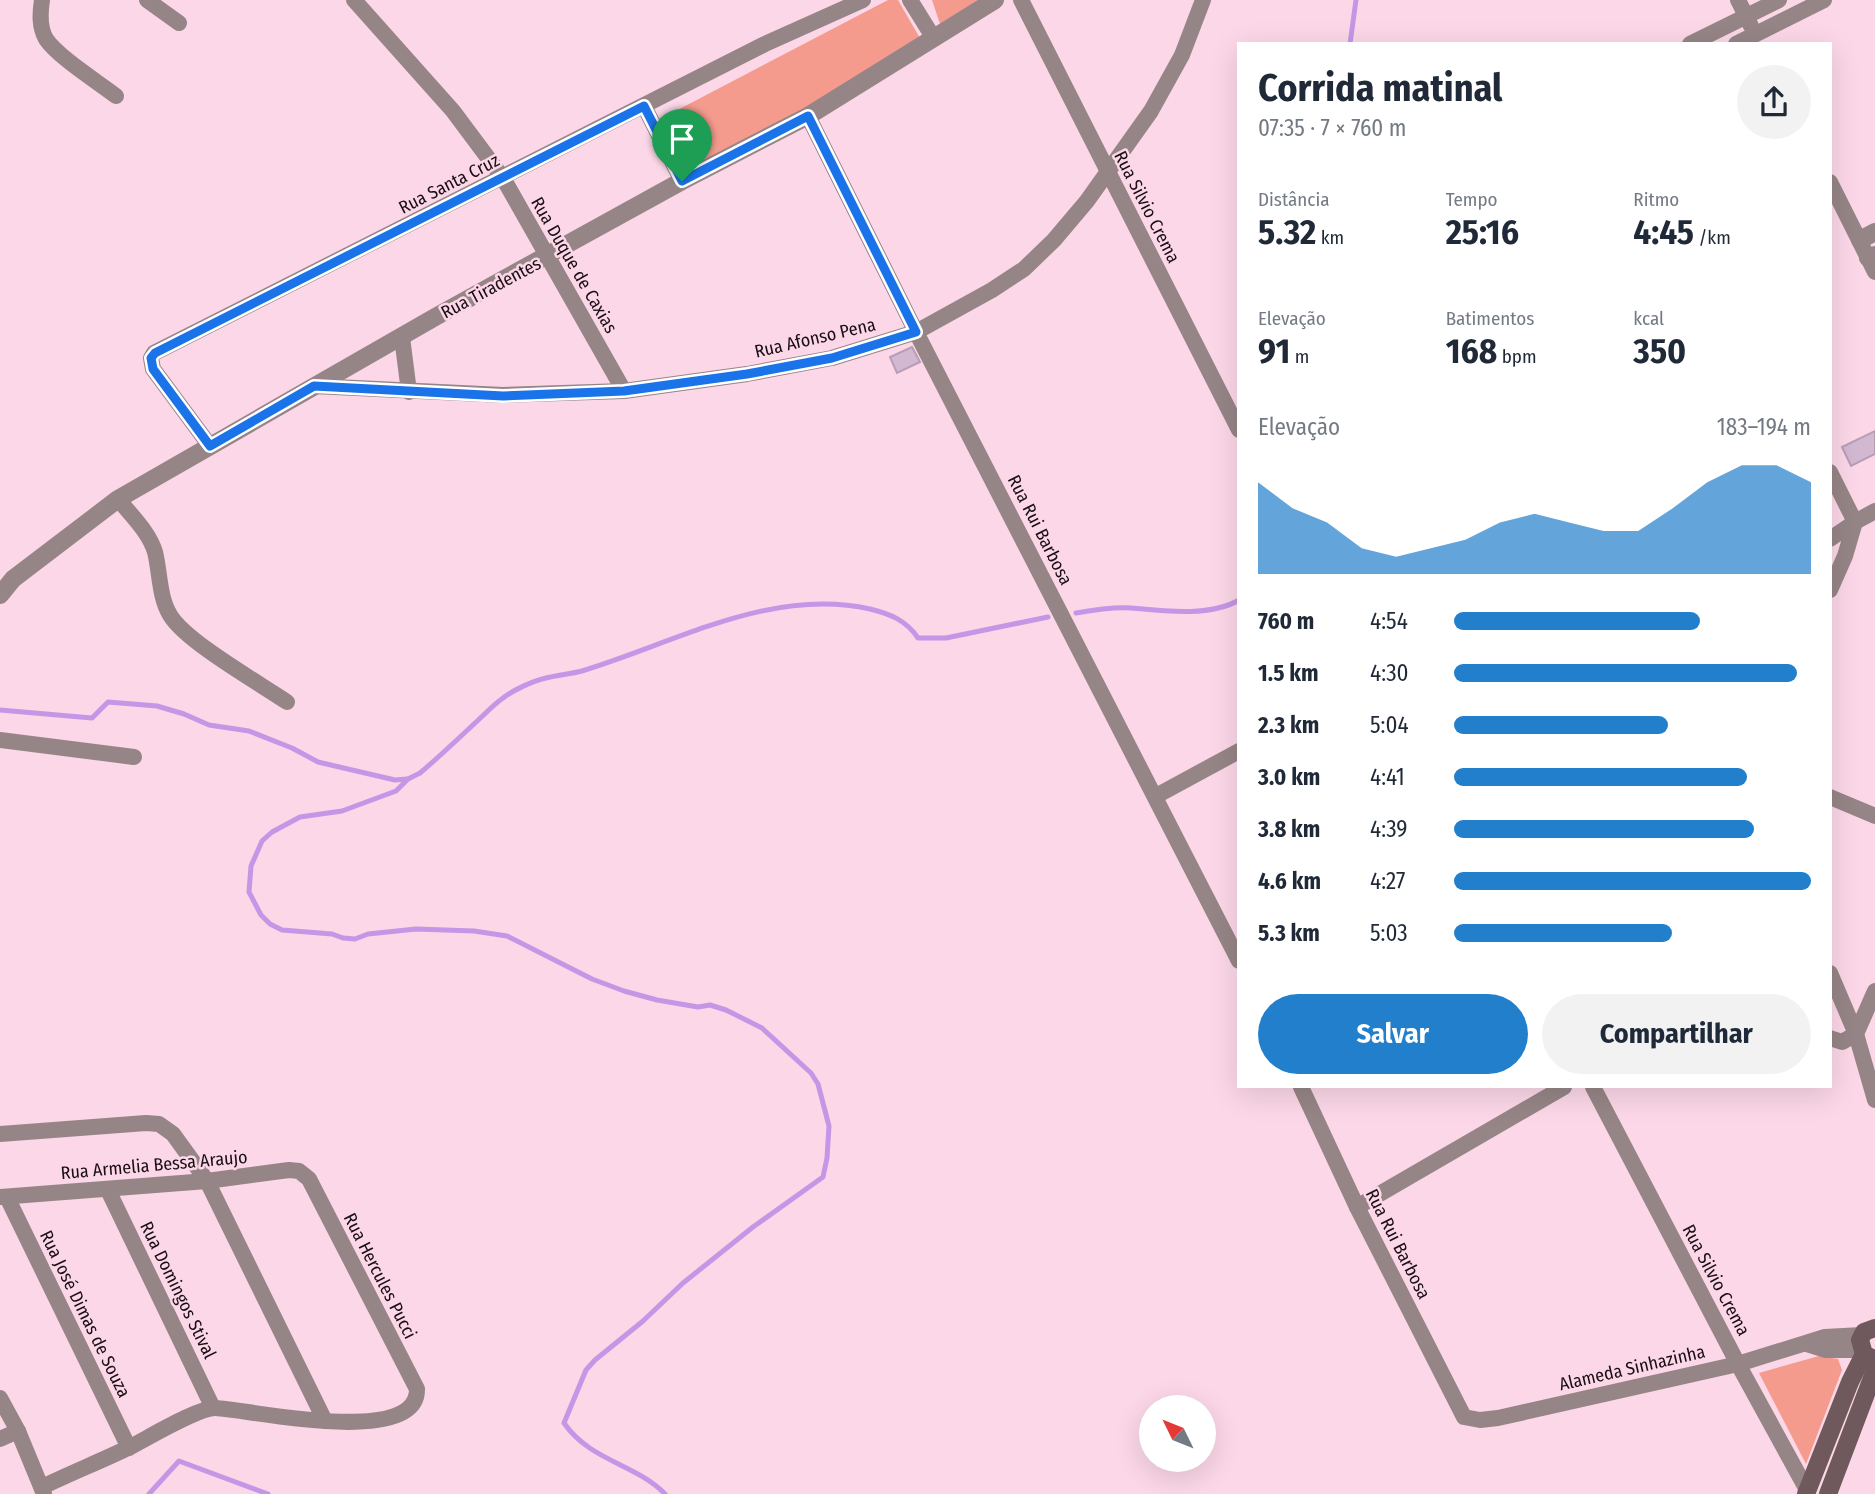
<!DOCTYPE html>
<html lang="pt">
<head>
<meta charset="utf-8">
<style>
	:root { --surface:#fff; --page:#f2f2f3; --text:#1f2937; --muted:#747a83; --accent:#227fcc }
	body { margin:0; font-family:"Fira Sans Condensed",sans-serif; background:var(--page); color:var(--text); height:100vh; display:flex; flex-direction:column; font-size:26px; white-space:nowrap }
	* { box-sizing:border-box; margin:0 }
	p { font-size:23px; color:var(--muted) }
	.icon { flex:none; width:38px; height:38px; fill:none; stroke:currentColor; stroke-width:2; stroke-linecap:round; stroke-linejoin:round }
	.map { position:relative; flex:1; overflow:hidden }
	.panel { position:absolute; left:1237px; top:42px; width:595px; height:1046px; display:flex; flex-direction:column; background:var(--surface); border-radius:0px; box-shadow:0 7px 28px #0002 }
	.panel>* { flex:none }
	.needle { width:46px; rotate:313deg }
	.buttons { position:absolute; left:1139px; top:1395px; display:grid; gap:14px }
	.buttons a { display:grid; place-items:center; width:77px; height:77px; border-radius:50%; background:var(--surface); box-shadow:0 7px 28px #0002; font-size:35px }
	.pin { position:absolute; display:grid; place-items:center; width:60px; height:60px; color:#fff; margin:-72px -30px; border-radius:50% 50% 50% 0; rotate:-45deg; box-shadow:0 0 7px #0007 }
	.pin .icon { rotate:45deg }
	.round { display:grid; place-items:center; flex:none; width:74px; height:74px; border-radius:37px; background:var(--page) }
	.head { display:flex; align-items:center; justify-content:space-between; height:119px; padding:0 21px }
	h1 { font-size:38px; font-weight:700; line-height:52px }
	.metrics { display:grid; grid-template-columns:repeat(3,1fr); gap:10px; height:119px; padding:7px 21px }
	.metrics div { display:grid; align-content:center }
	.metrics b { font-size:35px; font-weight:700 }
	.metrics small { font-size:19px; font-weight:400 }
	.metrics p { font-size:19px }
	.chart { height:196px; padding:14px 21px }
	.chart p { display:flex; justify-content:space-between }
	.chart svg { width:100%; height:126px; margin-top:7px; fill:var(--accent); opacity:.7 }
	.button { display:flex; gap:14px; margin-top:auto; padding:14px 21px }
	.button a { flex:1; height:80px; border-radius:42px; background:var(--accent); color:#fff; font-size:28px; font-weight:700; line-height:80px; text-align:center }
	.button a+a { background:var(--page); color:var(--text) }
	ul { padding:0 21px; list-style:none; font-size:23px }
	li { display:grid; grid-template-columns:112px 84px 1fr; align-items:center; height:52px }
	li i { height:18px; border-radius:9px; background:var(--accent) }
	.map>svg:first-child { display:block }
</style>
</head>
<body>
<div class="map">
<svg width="1875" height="1494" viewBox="0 0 1875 1494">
	<rect width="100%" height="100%" fill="#fbd7e7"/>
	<g fill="#f49b8e">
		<polygon points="888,0 898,0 921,40 819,104 693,171 668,115"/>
		<polygon points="932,0 986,0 941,27"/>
		<polygon points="1819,1356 1838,1359 1842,1370 1806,1464 1759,1373"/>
	</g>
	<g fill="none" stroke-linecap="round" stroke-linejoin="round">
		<g stroke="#c397e6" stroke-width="5">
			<polyline points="1350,44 1356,0"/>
			<path d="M 1076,613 C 1093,610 1113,607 1131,608 C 1163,611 1211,617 1239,600"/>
			<polyline points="0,710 92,718 108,702 157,706 184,714 209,725 249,731 292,748 318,762 395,780 407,779"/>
			<polyline points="149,1494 179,1461 268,1494"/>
			<path d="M 665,1494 C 636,1464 590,1461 564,1423 L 586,1370 L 595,1360 L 643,1321 L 683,1283 L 753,1227 L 823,1177 L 827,1158 L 829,1126 L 818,1084 L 811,1073 L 762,1028 L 726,1010 L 710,1005 L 698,1007 L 657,1000 L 624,991 L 592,979 L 507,936 L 474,931 L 416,929 L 368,934 L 355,939 L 343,938 L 332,934 L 282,930 L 270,924 L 261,915 L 249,892 L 251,866 L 262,841 L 272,832 L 300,817 L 342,811 L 396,791 L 408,779 L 420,773 C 439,757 457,740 475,723 C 484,715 493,705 503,698 C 513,690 533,681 546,678 C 558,675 570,674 582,671 C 675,643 770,587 870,609 C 890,614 906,620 918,638 L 946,638 L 1048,617"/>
		</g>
	</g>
	<g fill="#d3b8d1" stroke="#b89db5" stroke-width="2">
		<polygon points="912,347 920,362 897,373 890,357"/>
		<polygon points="1875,431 1875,454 1851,466 1842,447"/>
	</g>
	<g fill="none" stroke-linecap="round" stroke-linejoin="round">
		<g stroke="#968587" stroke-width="16">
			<path d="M 42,0 C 40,13 39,27 46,39 C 58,57 98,82 116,96"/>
			<polyline points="147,0 179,23"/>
			<polyline points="354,0 453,111 503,178 624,391"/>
			<polyline points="910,0 933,37"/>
			<polyline points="1021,0 1239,430"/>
			<polyline points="1738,0 1751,26"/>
			<polyline points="1690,44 1779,0"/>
			<polyline points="1736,44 1824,0"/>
			<polyline points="644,106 682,181"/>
			<polyline points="808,116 916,332 1239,961"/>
			<polyline points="1830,182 1875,272"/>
			<polyline points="402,337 409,392"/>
			<polyline points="314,386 503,395 624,391 747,374 832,358 916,332 992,290 1024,269 1054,240 1087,201 1151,111 1182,55 1203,0"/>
			<polyline points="210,446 153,369 151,358 154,353 765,44 863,0"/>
			<polyline points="1830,472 1855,522"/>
			<path d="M 118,499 C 131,515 149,532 155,552 C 160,572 159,597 170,615 C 185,641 259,683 287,702"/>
			<polyline points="1830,539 1855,522 1875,511"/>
			<polyline points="1830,590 1845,556 1855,522"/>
			<polyline points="0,740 134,757"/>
			<polyline points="1156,796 1239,751"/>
			<polyline points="1830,797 1875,816"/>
			<polyline points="1830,973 1856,1034 1875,1100"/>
			<polyline points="1830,1038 1842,1042 1856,1034 1875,991"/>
			<polyline points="1301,1087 1357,1207 1464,1417 1480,1420 1498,1418 1738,1364 1825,1337 1862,1335"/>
			<polyline points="1593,1087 1738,1364 1807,1490"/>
			<polyline points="0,1134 146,1123 159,1124 173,1134 207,1181 325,1421"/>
			<polyline points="108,1190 213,1408"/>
			<path d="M 0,1197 L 207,1181 L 289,1170 L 299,1171 L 309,1179 L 417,1389 C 418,1448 251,1410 216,1408 C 199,1407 148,1438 130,1447 C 101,1461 71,1473 42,1487"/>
			<polyline points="7,1197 129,1448"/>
			<polyline points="1357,1207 1564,1087"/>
			<polyline points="1807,1344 1826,1350 1861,1350"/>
			<polyline points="0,1398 18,1431 44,1494"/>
			<polyline points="0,1439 18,1431"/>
		</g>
		<g stroke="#968587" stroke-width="18">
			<polyline points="1860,240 1875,232"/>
			<polyline points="1868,258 1875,255"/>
			<polyline points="0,595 13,579 118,499 437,316 682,181 808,116 995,0"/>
		</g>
		<g stroke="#70595c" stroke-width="18">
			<polyline points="1872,1358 1864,1354 1860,1340 1864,1332 1875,1328"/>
			<polyline points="1806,1494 1850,1382 1864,1354"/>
			<polyline points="1828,1494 1875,1370"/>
		</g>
	</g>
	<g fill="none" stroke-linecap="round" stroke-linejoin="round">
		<g stroke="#fff" stroke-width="14">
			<polygon id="route" points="644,106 682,181 808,116 916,332 832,358 747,374 624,391 503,396 314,386 210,446 153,369 151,358 155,353"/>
		</g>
		<use href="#route" stroke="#1a73e8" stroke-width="9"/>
	</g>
	<g text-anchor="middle" stroke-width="5" stroke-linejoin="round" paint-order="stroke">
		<g font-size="18" fill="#190e13" stroke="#fbd7e7">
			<text transform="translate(449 184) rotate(-27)" y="6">Rua Santa Cruz</text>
			<text transform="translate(1147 207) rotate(63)" y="6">Rua Silvio Crema</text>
			<text transform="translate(574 265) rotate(60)" y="6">Rua Duque de Caxias</text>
			<text transform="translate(491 288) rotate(-28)" y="6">Rua Tiradentes</text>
			<text transform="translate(815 338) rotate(-13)" y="6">Rua Afonso Pena</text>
			<text transform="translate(1040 530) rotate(63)" y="6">Rua Rui Barbosa</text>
			<text transform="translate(154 1165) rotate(-5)" y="6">Rua Armelia Bessa Araujo</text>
			<text transform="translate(1398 1244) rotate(63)" y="6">Rua Rui Barbosa</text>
			<text transform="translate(380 1276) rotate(63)" y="6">Rua Hercules Pucci</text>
			<text transform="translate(1716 1280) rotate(62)" y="6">Rua Silvio Crema</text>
			<text transform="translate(178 1290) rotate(64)" y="6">Rua Domingos Stival</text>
			<text transform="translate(85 1314) rotate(64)" y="6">Rua José Dimas de Souza</text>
			<text transform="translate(1632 1368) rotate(-13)" y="6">Alameda Sinhazinha</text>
		</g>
	</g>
</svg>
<div class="buttons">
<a><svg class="needle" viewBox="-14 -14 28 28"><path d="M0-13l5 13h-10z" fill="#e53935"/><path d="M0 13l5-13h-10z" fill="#747a83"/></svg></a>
</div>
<div class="pin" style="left:682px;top:181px;background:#1e9e55"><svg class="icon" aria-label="arrive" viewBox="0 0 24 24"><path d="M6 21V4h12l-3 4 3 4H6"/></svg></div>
<section class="panel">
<div class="head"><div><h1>Corrida matinal</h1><p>07:35 · 7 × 760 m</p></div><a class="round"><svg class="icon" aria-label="share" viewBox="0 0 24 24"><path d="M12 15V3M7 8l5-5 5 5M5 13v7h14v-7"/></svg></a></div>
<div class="metrics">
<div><p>Distância</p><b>5.32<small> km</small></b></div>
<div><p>Tempo</p><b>25:16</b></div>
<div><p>Ritmo</p><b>4:45<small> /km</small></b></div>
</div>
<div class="metrics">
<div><p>Elevação</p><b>91<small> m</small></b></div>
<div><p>Batimentos</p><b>168<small> bpm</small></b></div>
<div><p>kcal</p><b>350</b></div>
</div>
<div class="chart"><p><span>Elevação</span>183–194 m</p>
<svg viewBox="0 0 160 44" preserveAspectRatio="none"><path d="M0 44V12L10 21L20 26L30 35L40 38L50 35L60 32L70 26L80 23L90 26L100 29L110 29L120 21L130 12L140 6L150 6L160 12V44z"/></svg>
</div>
<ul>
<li><b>760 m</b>4:54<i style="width:69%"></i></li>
<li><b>1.5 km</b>4:30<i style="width:96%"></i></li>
<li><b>2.3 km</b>5:04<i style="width:60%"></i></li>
<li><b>3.0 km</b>4:41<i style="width:82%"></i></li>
<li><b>3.8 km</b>4:39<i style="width:84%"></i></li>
<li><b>4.6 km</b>4:27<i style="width:100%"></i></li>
<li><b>5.3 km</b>5:03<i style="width:61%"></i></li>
</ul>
<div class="button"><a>Salvar</a><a>Compartilhar</a></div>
</section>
</div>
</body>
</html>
